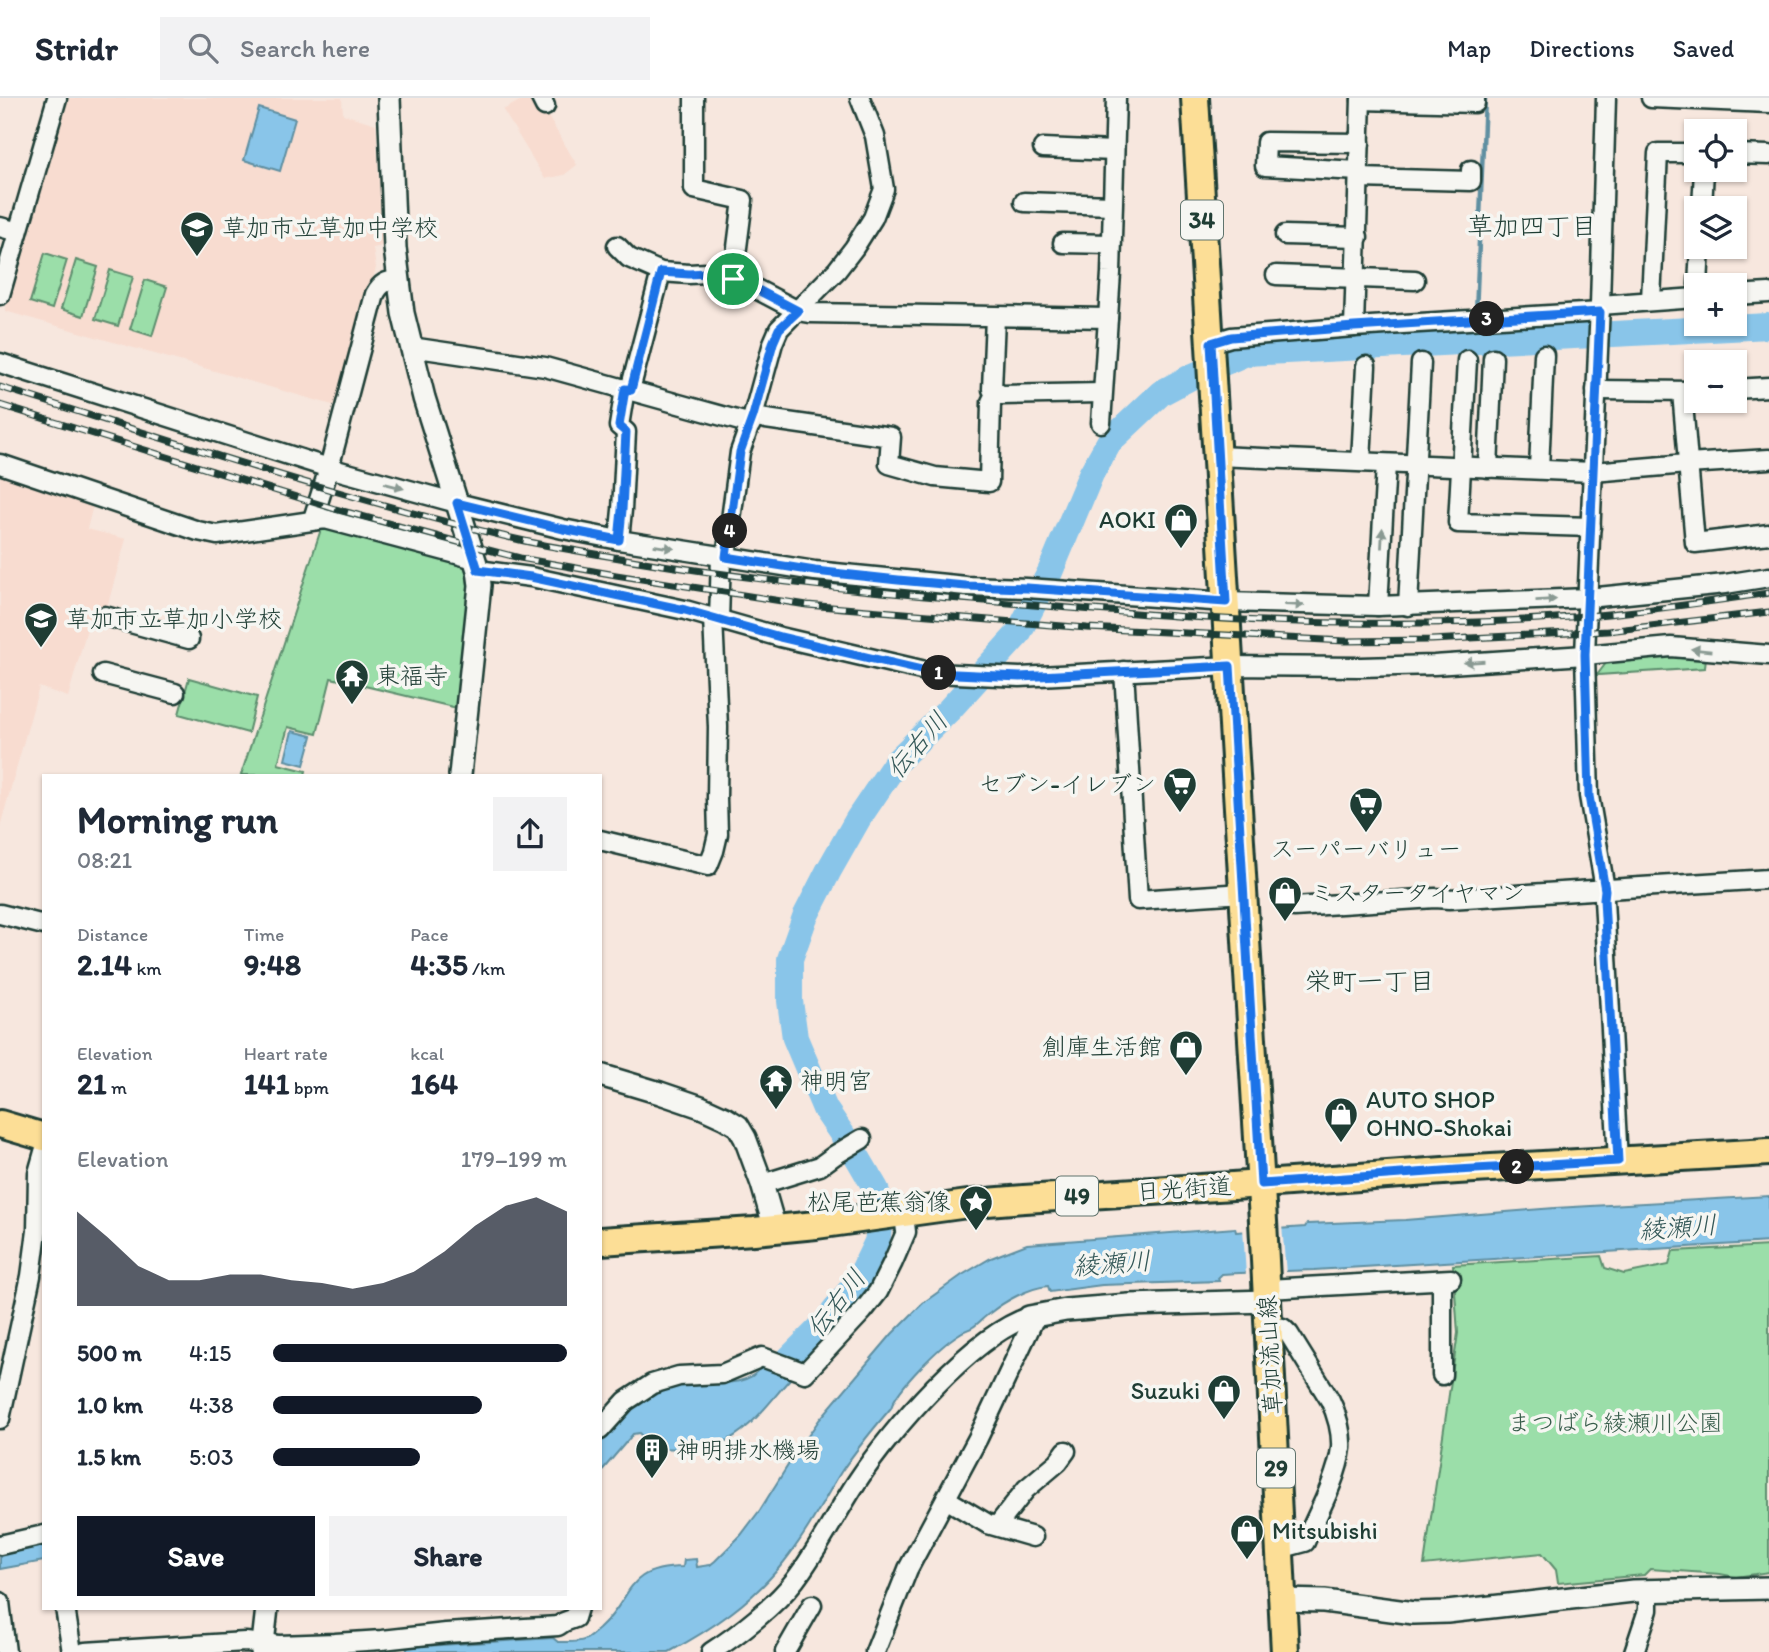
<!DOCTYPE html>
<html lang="en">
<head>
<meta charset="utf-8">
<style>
	:root { --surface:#fff; --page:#f2f2f3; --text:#1f2937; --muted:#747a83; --line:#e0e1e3; --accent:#111827 }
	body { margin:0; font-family:Itim,"Klee One",sans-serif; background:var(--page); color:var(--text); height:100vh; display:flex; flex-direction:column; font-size:26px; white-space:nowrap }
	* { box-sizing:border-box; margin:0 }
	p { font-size:23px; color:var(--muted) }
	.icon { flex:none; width:38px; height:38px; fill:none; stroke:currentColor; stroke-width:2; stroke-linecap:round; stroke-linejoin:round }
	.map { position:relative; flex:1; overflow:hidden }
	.sheet { position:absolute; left:42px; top:676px; width:560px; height:836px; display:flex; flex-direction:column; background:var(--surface); border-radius:0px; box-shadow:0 2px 5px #0004 }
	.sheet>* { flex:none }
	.buttons { position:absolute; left:1684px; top:21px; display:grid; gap:14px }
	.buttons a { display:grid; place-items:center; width:63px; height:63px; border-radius:0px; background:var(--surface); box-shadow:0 2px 5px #0004; font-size:35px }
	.pin { position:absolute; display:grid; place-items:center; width:60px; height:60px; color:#fff; margin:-30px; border:4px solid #fff; border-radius:50%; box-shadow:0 2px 7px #0007 }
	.km { position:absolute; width:35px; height:35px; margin:-18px; border-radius:50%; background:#222; color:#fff; font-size:19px; line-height:35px; text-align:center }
	.round { display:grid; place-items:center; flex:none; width:74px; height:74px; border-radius:0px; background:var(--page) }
	.head { display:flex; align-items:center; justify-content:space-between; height:119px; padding:0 35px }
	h1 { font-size:38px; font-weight:700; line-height:52px }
	.figures { display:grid; grid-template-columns:repeat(3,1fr); gap:10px; height:119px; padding:7px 35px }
	.figures div { display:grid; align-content:center }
	.figures b { font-size:30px; font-weight:700 }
	.figures small { font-size:19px; font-weight:400 }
	.figures p { font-size:19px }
	.chart { height:196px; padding:14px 35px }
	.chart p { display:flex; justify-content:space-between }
	.chart svg { width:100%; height:126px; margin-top:7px; fill:var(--accent); opacity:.7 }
	.primary-button { display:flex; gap:14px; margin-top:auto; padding:14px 35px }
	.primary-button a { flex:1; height:80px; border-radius:0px; background:var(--accent); color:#fff; font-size:28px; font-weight:700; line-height:80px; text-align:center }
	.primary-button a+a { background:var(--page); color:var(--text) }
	ul { padding:0 35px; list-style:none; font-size:23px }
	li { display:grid; grid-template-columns:112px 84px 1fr; align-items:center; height:52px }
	li i { height:18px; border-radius:9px; background:var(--accent) }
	header { display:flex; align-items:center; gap:42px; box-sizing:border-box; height:98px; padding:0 35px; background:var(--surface); border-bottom:2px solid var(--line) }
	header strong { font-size:33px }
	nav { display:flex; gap:38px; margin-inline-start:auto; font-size:24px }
	.search { width:490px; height:63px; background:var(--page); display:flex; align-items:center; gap:18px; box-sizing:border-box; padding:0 24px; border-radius:0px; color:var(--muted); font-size:26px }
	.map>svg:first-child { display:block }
</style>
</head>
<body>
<header>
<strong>Stridr</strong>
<div class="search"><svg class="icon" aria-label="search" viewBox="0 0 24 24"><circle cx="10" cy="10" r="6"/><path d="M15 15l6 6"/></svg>Search here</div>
<nav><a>Map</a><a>Directions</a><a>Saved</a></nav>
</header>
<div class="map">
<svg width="1769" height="1554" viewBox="0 0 1769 1554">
	<rect width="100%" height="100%" fill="#f7e7de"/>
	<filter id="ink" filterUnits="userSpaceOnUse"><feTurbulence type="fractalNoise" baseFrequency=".0143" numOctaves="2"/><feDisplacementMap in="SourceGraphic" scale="14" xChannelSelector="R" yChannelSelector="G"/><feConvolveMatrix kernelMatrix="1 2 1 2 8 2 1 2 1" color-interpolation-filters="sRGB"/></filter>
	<g filter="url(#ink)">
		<g fill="#f8dcd0">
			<polygon points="66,0 342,0 343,16 376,26 382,148 373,150 376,170 336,308 5,213"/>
			<polygon points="525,0 537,0 577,67 564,77 545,81 503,12"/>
			<polygon points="0,372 94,403 87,431 126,441 106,513 93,509 68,599 39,589 0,729"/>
		</g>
		<g fill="#9bdea9" stroke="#5d8e6e" stroke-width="2">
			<polygon points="45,155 67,162 52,211 30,204"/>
			<polygon points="76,162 98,169 83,218 61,211"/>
			<polygon points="110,172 133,179 118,228 95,221"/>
			<polygon points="145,182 167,189 152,238 130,231"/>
			<polygon points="323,425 465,467 469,493 457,610 331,580 317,636 288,629 278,666 306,673 305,677 241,677"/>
			<polygon points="1651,556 1706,558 1705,570 1597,577 1610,560"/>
			<polygon points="189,580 257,599 248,635 179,616"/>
			<polygon points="1769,1148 1769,1474 1736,1479 1720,1476 1650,1471 1644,1477 1558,1485 1556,1472 1542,1455 1424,1467 1458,1235 1453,1167 1601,1158 1605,1170 1624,1176 1669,1167 1673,1153"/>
		</g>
		<g fill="#89c5e9" stroke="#5f8fa1" stroke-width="2">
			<polygon points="259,10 295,21 280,73 244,62"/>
			<polygon points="292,633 312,638 304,667 285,662"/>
			<path d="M 1769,1098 L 1769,1144 L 1314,1172 C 1283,1173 1253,1174 1222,1176 L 1218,1180 L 1219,1183 L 1102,1187 L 1050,1194 L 1048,1188 C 1028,1190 1005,1203 990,1215 C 984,1219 979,1225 973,1229 C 969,1232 964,1232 959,1236 C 940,1248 897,1290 891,1310 C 873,1331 856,1352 841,1374 C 822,1405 806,1437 783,1465 C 752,1504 712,1531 669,1554 L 406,1554 L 408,1549 L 553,1540 L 558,1544 C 566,1544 579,1545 586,1541 C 590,1539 595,1534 599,1531 C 635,1499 622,1470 683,1469 L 684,1462 L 696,1461 L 697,1469 L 710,1467 L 715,1463 L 741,1437 L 760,1412 L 790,1364 L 819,1322 L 892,1236 L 923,1205 L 962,1177 L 991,1160 L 1027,1146 L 1235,1130 L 1236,1134 L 1305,1129 L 1307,1126 L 1405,1122 L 1555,1110 Z"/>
			<path d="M 765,1268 L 790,1281 C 769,1304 749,1335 719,1346 C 701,1353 662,1350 643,1350 L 642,1338 L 639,1335 L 633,1336 L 600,1375 L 600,1345 C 624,1319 645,1291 682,1285 C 716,1280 737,1295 765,1268 Z"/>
			<polygon points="44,1445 44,1463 0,1471 0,1453"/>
		</g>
		<polygon fill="#f7e7de" points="1282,1127 1286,1176 1246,1178 1243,1130"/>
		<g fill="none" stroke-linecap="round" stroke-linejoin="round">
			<g stroke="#5f8fa1" stroke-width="4.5">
				<polyline points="1476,216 1485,0"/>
				<polyline points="1474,244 1475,225"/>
			</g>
			<polyline stroke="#89c5e9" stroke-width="26" points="765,1285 826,1224 859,1181 877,1144 881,1116 876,1091 855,1055 825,1011 795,940 790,903 790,861 805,819 829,772 858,721 897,663 949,612 1018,536 1050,474 1091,376 1109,344 1161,295 1191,279 1246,255 1769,228"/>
			<g stroke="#1f3d34" stroke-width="23">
				<g id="minor">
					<polyline points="541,0 545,8"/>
					<polyline points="694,0 694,91 743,102 733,181"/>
					<polyline points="1361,0 1354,229 1600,214"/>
					<polyline points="1606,0 1600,207 1585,557 1589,698 1605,791 1604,801 1618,1063"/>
					<polyline points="1651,0 1769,5"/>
					<polyline points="1361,2 1475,5 1475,0"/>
					<polyline points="1043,50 1114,53"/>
					<polyline points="1734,56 1769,57"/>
					<polyline points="1359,73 1265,68 1266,44 1360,45"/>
					<polyline points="1359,80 1471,83 1471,72"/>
					<polyline points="1024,104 1112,107"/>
					<polyline points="1702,110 1704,72"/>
					<polyline points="0,129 18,134"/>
					<polyline points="1285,137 1358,139"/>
					<polyline points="1063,145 1111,146"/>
					<polyline points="617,148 629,160 661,174 689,176 706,175 739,182 798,213 810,215 1108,220"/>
					<polyline points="1276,177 1415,182"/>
					<polyline points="1698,187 1700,149"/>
					<polyline points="0,197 57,0"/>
					<polyline points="1734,197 1769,195"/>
					<polyline points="1651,202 1658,55 1696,55"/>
					<polyline points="1600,207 1696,200"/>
					<polyline points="995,219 992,291 1001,297 1102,295"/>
					<polyline points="1211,245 1231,239 1354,229"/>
					<polyline points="411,249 545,269 751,326"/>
					<polyline points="1467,262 1458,425 1591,429"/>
					<polyline points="0,265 329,370 457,405 563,431 619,442 815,473 966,488 1027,490 1226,504 1378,508 1588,500 1725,486 1769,479"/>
					<polyline points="1734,291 1769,289"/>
					<polyline points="630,292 661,174"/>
					<polyline points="1596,292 1696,293"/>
					<polyline points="1682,294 1695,445 1769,436"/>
					<polyline points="753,318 766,321 891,339 889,366 935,379 989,384 991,304 996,294"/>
					<polyline points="1101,325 1111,175 1116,0"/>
					<polyline points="1217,358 1593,374 1687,366 1769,361"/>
					<polyline points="1361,363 1366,268"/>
					<polyline points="0,366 198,433 217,437 325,421 475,461"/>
					<polyline points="1488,370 1493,260"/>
					<polyline points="1539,371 1544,257"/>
					<path d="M 313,421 L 329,370 L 375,196 C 381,185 386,183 398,182"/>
					<polyline points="619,442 622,412 626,334 619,328 625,291"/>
					<polyline points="726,459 740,354 753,318 773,245 779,231 837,172 854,150 873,120 884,91 875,38 860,0"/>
					<polyline points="478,472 531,479 685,512 780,539 934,575 1020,579 1230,568 1361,569 1434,567 1585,557 1671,549 1769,557"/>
					<polyline points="1378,508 1386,366"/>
					<polyline points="1408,508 1421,265"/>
					<polyline points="105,518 189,541"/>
					<polyline points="719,522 721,458"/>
					<polyline points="1124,573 1138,802 1244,795"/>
					<polyline points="103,576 175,595"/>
					<polyline points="600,742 708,768 714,753 718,736 717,701 718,629 713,520"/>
					<polyline points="1294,809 1435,800 1449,801 1769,781"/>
					<polyline points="0,816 44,827"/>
					<polyline points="762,1086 820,1068 835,1057 862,1041"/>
					<polyline points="1442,1182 1442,1277"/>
					<polyline points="1267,1191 1451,1181"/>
					<path d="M 1269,1227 L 1283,1230 L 1289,1236 L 1330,1302 C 1337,1316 1342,1335 1341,1350 C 1338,1379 1317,1417 1305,1444 L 1279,1451"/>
					<polyline points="0,1321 31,1178 37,1133 38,1075 44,1054"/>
					<polyline points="600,1332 626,1303 652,1286 679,1278 722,1276 762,1259 805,1275 863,1213 878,1194 893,1164 906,1134 904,1116"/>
					<polyline points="946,1401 988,1426 1033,1439"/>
					<polyline points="997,1428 1026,1391 1058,1364 1066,1353"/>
					<polyline points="0,1447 44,1437"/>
					<polyline points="0,1504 6,1554"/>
					<polyline points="65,1510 72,1554"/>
					<polyline points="85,1554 245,1544 279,1547 335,1545 382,1542 446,1535 558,1528 564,1524 575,1520 578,1510"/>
					<path d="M 711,1554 C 738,1537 776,1507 795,1482 C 819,1451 836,1415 858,1382 C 890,1333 973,1237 1029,1219"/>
					<polyline points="785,1554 812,1507"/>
					<polyline points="875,1554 908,1471 978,1340 1036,1217"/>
					<polyline points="1634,1554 1648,1512 1648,1494"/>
				</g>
			</g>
			<g stroke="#1f3d34" stroke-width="26">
				<g id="tertiary">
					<polyline points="389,0 395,150 403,215 424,300 478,472 480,487 460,677"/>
					<polyline points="600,977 660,995 701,1009 725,1020 738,1028 745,1040 762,1086 775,1131"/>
					<polyline points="1029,1219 1066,1212 1129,1207 1268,1203"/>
					<polyline points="1282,1502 1324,1503 1414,1515 1447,1514 1633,1493 1769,1490"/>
					<polyline points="262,1554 267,1510"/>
				</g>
			</g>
			<g stroke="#1f3d34" stroke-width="32">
				<g id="primary">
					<polyline points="1195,0 1263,1123 1285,1554"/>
					<polyline points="0,1026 44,1039"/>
					<polyline points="600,1143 754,1133 816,1127 975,1105 1024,1101 1233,1088 1457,1072 1769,1054"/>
				</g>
			</g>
			<use href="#minor" stroke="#f6f6f2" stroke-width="18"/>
			<use href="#tertiary" stroke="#f6f6f2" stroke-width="21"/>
			<use href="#primary" stroke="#fcde96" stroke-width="26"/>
			<g stroke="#1f3d34" stroke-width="7">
				<g id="rail">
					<path d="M 0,289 C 172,343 344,401 520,442 C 561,451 603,457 644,464 C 758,483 871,494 985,503 C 1105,513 1226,524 1346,525 C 1433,526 1521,524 1608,516 C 1662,511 1715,503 1769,495"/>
					<polyline points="0,307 335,411 473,448 520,460 616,477 807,507 1087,530 1345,543 1431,542 1608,533 1769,514"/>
				</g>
			</g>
			<use href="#rail" stroke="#f6f6f2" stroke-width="4.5" stroke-dasharray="13" stroke-linecap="butt"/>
		</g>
		<defs><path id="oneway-solid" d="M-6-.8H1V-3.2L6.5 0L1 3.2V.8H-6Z" transform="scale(1.75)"/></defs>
		<g fill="#8a9a93">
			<use href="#oneway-solid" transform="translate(394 388) rotate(15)"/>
			<use href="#oneway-solid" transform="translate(1382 440) rotate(-87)"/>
			<use href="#oneway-solid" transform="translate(664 449) rotate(9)"/>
			<use href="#oneway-solid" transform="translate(1546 502) rotate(-3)"/>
			<use href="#oneway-solid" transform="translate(1294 507) rotate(2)"/>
			<use href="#oneway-solid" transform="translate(1701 552) rotate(-174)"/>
			<use href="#oneway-solid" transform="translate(1474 564) rotate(176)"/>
		</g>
	</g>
	<g fill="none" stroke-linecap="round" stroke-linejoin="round" filter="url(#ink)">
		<g stroke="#fff" stroke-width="14">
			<polygon id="route" points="661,174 689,176 706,175 739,182 798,213 779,231 773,245 753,318 740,354 726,459 815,473 898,482 966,488 1027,490 1226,504 1211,245 1231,239 1354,229 1600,214 1585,557 1589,698 1605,792 1604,801 1618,1063 1457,1072 1261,1086 1230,568 1020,579 934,575 780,539 685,512 531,479 478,472 457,405 563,431 619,442 622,412 626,334 619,328 625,291 631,292"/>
		</g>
		<use href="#route" stroke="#1a73e8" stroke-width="9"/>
	</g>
	<defs>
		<g id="school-pin" transform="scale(1.75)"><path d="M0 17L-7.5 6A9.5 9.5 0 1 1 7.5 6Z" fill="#1f3d34" stroke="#f6f6f2"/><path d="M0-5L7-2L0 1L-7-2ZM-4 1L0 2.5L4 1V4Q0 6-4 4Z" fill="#fff"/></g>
		<g id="shop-pin" transform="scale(1.75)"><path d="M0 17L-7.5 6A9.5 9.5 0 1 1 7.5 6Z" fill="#1f3d34" stroke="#f6f6f2"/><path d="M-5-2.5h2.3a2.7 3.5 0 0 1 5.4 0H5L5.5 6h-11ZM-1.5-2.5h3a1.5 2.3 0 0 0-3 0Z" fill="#fff"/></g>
		<g id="temple-pin" transform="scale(1.75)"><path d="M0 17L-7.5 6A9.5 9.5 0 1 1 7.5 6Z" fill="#1f3d34" stroke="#f6f6f2"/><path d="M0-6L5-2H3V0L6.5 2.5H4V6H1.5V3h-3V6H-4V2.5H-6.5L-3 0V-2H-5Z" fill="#fff"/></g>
		<g id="supermarket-pin" transform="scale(1.75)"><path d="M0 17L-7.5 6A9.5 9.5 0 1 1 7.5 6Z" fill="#1f3d34" stroke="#f6f6f2"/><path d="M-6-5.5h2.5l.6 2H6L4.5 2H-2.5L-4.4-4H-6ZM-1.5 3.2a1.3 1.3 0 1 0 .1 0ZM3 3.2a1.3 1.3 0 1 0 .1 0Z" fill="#fff"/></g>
		<g id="sight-pin" transform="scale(1.75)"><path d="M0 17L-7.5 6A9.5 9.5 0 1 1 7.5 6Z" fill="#1f3d34" stroke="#f6f6f2"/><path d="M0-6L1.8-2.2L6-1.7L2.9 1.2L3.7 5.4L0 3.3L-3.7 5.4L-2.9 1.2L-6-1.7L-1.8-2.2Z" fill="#fff"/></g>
		<g id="building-pin" transform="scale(1.75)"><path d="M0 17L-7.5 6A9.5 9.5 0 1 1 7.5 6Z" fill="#1f3d34" stroke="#f6f6f2"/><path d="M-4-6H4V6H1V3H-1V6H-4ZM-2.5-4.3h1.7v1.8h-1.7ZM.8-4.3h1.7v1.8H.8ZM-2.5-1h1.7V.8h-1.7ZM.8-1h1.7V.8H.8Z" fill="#fff"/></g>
	</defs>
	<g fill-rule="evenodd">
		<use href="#school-pin" x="197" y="130"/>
		<use href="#shop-pin" x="1181" y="422"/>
		<use href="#school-pin" x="41" y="521"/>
		<use href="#temple-pin" x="352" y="578"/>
		<use href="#supermarket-pin" x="1180" y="686"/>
		<use href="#supermarket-pin" x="1366" y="706"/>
		<use href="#shop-pin" x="1285" y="795"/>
		<use href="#shop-pin" x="1186" y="949"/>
		<use href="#temple-pin" x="776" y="983"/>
		<use href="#shop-pin" x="1341" y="1016"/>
		<use href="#sight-pin" x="976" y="1104"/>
		<use href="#shop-pin" x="1224" y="1293"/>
		<use href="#building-pin" x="652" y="1352"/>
		<use href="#shop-pin" x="1247" y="1433"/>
	</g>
	<g text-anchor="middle" stroke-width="7" stroke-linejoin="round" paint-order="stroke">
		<g fill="#f6f6f2" stroke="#60746d" stroke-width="2">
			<rect x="1181" y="102.5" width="42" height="39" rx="5"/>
			<rect x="1056" y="1078.5" width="42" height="39" rx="5"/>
			<rect x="1257" y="1350.5" width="38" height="39" rx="5"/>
		</g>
		<g font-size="23" font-weight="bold" fill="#1f3d34">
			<text x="1202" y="130">34</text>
			<text x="1077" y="1106">49</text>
			<text x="1276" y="1378">29</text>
		</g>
		<g font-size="24" fill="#1f3d34" stroke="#f6f6f2" text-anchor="start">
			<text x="222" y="138">草加市立草加中学校</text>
			<text x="1156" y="430" text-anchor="end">AOKI</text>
			<text x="66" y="529">草加市立草加小学校</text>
			<text x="376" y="586">東福寺</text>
			<text x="1156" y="694" text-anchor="end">セブン-イレブン</text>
			<text x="1366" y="759" text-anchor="middle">スーパーバリュー</text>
			<text x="1310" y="803">ミスタータイヤマン</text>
			<text x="1162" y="957" text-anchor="end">創庫生活館</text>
			<text x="800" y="991">神明宮</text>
			<text x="1366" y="1010">AUTO SHOP<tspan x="1366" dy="28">OHNO-Shokai</tspan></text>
			<text x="951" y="1112" text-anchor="end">松尾芭蕉翁像</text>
			<text x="1200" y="1301" text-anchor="end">Suzuki</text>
			<text x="676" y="1360">神明排水機場</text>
			<text x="1272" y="1441">Mitsubishi</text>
		</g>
		<g font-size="24" fill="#1f3d34" stroke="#f6f6f2">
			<text transform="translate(1184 1091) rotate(-4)" y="8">日光街道</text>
			<text transform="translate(1270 1257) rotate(-93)" y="8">草加流山線</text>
		</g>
		<g font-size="24" fill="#385d4b" stroke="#f6f6f2">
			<text x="1615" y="1333">まつばら綾瀬川公園</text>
		</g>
		<g font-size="26" fill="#1f3d34" stroke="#f6f6f2">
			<text x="1532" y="137">草加四丁目</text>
			<text x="1370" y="892">栄町一丁目</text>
		</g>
		<g font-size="26" font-style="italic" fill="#345858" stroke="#f6f6f2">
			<text transform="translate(917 647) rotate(-49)" y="9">伝右川</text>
			<text transform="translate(1678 1129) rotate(-4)" y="9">綾瀬川</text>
			<text transform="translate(1112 1165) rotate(-4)" y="9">綾瀬川</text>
			<text transform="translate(836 1205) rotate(-52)" y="9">伝右川</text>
		</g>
	</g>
</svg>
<div class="buttons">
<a><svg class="icon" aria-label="locate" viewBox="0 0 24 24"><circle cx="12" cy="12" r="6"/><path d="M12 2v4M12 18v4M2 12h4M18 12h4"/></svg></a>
<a><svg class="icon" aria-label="layers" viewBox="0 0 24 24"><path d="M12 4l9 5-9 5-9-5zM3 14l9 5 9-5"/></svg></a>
<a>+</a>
<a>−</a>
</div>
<div class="pin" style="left:733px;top:181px;background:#1e9e55"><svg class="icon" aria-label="arrive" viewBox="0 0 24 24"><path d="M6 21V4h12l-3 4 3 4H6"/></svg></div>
<b class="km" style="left:939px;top:575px">1</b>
<b class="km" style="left:1517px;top:1069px">2</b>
<b class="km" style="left:1487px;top:221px">3</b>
<b class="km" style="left:730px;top:433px">4</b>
<section class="sheet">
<div class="head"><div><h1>Morning run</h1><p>08:21</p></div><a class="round"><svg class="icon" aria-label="share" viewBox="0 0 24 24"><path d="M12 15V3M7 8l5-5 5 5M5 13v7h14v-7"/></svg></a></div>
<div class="figures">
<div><p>Distance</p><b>2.14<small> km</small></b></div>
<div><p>Time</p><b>9:48</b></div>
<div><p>Pace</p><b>4:35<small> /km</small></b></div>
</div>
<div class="figures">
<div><p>Elevation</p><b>21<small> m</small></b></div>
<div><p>Heart rate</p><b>141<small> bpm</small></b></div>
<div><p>kcal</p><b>164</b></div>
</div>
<div class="chart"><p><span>Elevation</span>179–199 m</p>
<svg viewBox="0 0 160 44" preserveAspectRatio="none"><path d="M0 44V11L10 20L20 30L30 35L40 35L50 33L60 33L70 35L80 36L90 38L100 36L110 32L120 25L130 16L140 9L150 6L160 11V44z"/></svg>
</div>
<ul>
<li><b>500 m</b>4:15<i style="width:100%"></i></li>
<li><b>1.0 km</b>4:38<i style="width:71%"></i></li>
<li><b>1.5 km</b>5:03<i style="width:50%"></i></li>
</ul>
<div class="primary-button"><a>Save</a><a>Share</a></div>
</section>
</div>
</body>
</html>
